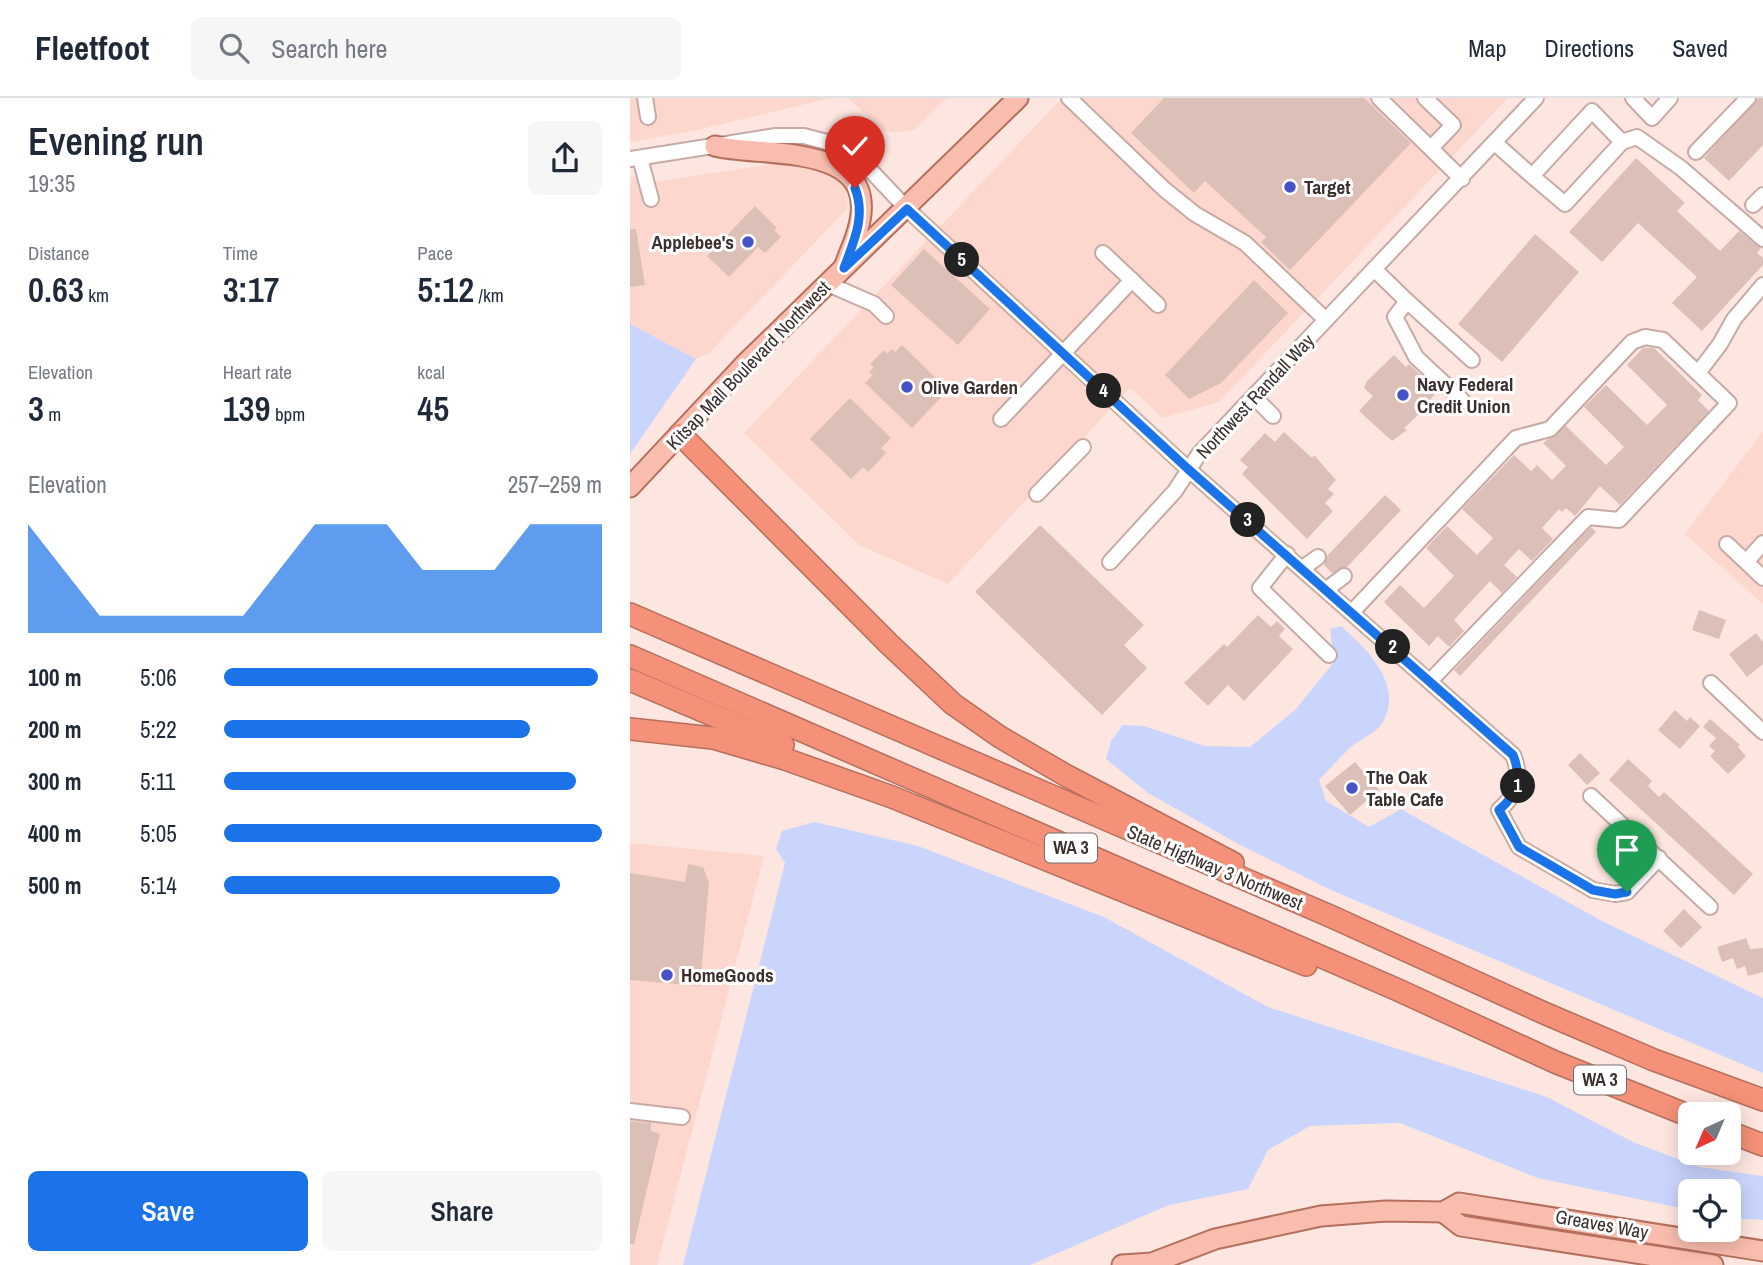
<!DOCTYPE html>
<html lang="en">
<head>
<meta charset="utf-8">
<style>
	:root { --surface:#fff; --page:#f6f6f7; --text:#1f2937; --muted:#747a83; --line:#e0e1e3; --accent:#1a73e8 }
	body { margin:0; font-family:"Archivo Narrow",sans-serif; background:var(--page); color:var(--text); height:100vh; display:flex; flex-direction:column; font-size:26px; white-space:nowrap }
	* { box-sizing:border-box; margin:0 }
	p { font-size:23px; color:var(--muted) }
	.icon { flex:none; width:38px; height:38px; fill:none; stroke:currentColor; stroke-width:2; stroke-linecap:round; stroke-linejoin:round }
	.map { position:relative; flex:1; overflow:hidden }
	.panel { display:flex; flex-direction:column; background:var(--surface); width:630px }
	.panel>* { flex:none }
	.needle { width:46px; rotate:224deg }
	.fabs { position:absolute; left:1048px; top:1004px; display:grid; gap:14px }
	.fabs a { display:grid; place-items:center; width:63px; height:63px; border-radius:10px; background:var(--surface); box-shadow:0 4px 18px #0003; font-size:35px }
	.pin { position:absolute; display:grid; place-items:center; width:60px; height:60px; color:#fff; margin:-72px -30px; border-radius:50% 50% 50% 0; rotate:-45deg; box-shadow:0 0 7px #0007 }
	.pin .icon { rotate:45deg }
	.km { position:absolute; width:35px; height:35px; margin:-18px; border-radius:50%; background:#222; color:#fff; font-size:19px; line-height:35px; text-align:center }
	.round { display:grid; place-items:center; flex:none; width:74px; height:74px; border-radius:10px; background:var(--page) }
	.overview { display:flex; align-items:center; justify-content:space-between; height:119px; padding:0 28px }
	h1 { font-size:38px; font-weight:600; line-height:52px }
	.stats { display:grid; grid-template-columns:repeat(3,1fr); gap:10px; height:119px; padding:7px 28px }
	.stats div { display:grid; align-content:center }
	.stats b { font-size:35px; font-weight:600 }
	.stats small { font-size:19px; font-weight:400 }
	.stats p { font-size:19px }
	.chart { height:196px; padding:14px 28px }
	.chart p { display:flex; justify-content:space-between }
	.chart svg { width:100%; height:126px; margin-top:7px; fill:var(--accent); opacity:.7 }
	.button { display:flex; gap:14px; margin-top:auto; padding:14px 28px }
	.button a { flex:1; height:80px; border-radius:10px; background:var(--accent); color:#fff; font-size:28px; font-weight:600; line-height:80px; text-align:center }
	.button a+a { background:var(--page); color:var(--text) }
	ul { padding:0 28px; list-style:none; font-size:23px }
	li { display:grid; grid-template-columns:112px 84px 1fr; align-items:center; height:52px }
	li i { height:18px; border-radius:9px; background:var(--accent) }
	header { display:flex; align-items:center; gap:42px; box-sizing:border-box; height:98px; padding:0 35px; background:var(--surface); border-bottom:2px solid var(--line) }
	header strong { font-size:33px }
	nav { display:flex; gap:38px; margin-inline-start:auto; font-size:24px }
	.search { width:490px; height:63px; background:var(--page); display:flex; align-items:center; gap:18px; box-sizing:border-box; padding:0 24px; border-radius:10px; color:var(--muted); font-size:26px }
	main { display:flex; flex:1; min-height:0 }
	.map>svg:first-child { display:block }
</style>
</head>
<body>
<header>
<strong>Fleetfoot</strong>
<div class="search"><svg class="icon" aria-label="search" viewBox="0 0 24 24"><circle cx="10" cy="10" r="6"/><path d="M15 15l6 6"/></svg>Search here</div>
<nav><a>Map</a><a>Directions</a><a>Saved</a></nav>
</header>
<main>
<section class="panel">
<div class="overview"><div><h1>Evening run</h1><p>19:35</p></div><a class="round"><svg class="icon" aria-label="share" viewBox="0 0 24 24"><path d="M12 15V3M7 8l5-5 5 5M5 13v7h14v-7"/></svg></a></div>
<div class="stats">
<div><p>Distance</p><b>0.63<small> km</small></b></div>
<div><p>Time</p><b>3:17</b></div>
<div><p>Pace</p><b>5:12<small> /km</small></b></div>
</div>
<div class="stats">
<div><p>Elevation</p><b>3<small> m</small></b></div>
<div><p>Heart rate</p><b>139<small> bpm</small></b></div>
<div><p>kcal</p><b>45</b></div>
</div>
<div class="chart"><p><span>Elevation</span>257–259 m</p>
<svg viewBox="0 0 160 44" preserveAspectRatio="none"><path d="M0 44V6L10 22L20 38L30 38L40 38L50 38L60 38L70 22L80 6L90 6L100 6L110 22L120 22L130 22L140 6L150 6L160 6V44z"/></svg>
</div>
<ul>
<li><b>100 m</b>5:06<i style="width:99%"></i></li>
<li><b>200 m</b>5:22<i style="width:81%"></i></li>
<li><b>300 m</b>5:11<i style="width:93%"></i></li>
<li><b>400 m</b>5:05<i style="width:100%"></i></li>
<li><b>500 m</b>5:14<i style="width:89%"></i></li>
</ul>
<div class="button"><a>Save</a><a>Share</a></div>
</section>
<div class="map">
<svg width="1133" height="1167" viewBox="0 0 1133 1167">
	<rect width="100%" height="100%" fill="#fee6e0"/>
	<g fill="#fdd7cd">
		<polygon points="0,0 201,0 63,33 0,44"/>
		<polygon points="218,0 317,0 284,32 266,34 254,33"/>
		<polygon points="432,0 878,0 589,304 533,320 500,290 318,486 229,447 114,335"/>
		<polygon points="164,63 194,72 212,87 218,98 217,111 79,255 66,261 0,226 0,79 13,77 15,85"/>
		<polygon points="1133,333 1133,506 1055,436"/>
		<polygon points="0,745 134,758 27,1167 0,1167"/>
	</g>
	<g fill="#cad5fe">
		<polygon points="0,226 66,261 0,356"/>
		<path d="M 711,528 C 736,550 774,586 753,624 C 747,635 728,642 719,651 C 708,661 699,672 689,682 L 696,703 L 739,729 L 771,711 L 972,823 L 1133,900 L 1133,975 L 701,792 L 610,747 L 518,695 L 476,661 L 481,643 L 493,627 L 514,628 L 575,648 L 620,649 L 665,612 L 704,564 L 700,531 Z"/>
		<polygon points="185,724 288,748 474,819 638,909 917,999 1003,1044 1069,1069 1133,1078 1133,1122 1099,1120 1099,1094 1060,1094 1060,1112 908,1080 770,1025 680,1028 638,1052 618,1091 539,1107 400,1167 53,1167 155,765 146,751 152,733"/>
	</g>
	<g fill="#dcbfb7">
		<polygon points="534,0 734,0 781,45 660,172 631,144 636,139 575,83 564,95 501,35"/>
		<polygon points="1128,0 1133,0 1133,47 1099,83 1074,60"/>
		<polygon points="1006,60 1055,105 1047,113 1090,153 1109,133 1131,150 1127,155 1133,160 1133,167 1072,233 1042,205 1067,179 1008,125 972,164 939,134"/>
		<polygon points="125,108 147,130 144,132 151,139 135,155 128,149 99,179 77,158"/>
		<polygon points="0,131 6,131 15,187 0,189"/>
		<polygon points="905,136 949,174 872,264 828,226"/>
		<polygon points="294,151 360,211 328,247 261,187"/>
		<polygon points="624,182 658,215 591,285 559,301 535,277"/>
		<polygon points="272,247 318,292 282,330 235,285 243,277 239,274 244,269 240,266 254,252 257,256 262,251 265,254"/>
		<polygon points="1013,250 1024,250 1072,297 1068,302 1079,313 990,407 970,388 945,418 936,410 932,414 929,411 912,430 923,441 902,463 889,451 874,467 887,479 872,495 860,483 824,522 834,533 819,549 808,538 799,548 754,504 770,487 794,510 824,478 796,450 817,428 847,457 863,440 832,411 884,357 901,373 907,367 922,382 936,368 913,345 936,328 976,367 994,349 954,309 976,287 1017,327 1037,307 997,267"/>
		<polygon points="764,257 776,269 779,266 792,278 789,281 805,296 798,304 800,306 774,330 777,332 762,343 729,313 743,298 734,290 737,283"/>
		<polygon points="220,300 261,340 251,350 256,355 238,374 233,369 221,381 180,341"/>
		<polygon points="654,334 682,360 684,357 706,382 698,391 704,396 695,405 703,413 677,441 612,376 618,369 610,362 635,335 645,344"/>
		<polygon points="755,397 771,412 717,469 702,475 694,467 697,458"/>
		<polygon points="410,427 514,527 494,547 517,570 472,617 345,494"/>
		<polygon points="961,429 966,434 830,578 824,572"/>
		<polygon points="1069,512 1096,522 1089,541 1062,532"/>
		<polygon points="628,517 641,529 647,523 655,531 649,538 663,551 614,603 598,587 578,608 554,585 594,546 597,549"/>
		<polygon points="1126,535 1133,544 1133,566 1117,579 1099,556"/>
		<polygon points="1045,612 1057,623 1060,619 1070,628 1050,651 1028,632"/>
		<polygon points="1080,621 1110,647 1108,649 1116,658 1098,676 1080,658 1085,653 1079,648 1086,640 1073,629"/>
		<polygon points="950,655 970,675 957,687 938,667"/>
		<polygon points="998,661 1022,683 1018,688 1029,699 1034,694 1123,776 1104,797 979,682"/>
		<polygon points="725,664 749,692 720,717 695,688"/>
		<polygon points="58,766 73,769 79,785 70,888 0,882 0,775 55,784"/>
		<polygon points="1054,811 1072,829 1051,850 1033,833"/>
		<polygon points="1116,840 1120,851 1133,850 1133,874 1118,878 1115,868 1107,871 1103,860 1092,864 1087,849"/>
		<polygon points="0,1023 21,1025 21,1033 30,1036 4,1146 0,1146"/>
	</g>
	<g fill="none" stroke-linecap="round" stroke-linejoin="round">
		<g stroke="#c7aaa3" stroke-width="18">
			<g id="minor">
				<polyline points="15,0 18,19"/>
				<polyline points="439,0 534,91 565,116 615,145 696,222"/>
				<polyline points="749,0 832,81"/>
				<polyline points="795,0 823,27 801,50"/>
				<polyline points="1003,0 1022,20 1040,0"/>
				<polyline points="992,44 1007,39 1051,70 1133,141"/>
				<polyline points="865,45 902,78 962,13 992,44 935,106 902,78"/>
				<polyline points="1066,54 1118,0"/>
				<polyline points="10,60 21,101"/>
				<path d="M 0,61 L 146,38 L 174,38 L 212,48 L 227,58 L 277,111 L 558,371 L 883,657 C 892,679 888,696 869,712 L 889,749 L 963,792 L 985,796 L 997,794 L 1029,760"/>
				<polyline points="1123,107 1133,97"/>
				<polyline points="473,155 528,207"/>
				<polyline points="744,171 777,203 765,219 786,259 833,303"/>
				<polyline points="198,186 244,206 256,218"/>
				<polyline points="777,203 842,262"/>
				<polyline points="1068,275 1090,246 1104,221 1133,187"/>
				<polyline points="624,299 643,318"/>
				<polyline points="371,321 502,182"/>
				<polyline points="407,396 453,349"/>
				<polyline points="1097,446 1133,480"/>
				<polyline points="657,456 630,490 699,557"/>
				<polyline points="1117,463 1133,445"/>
				<polyline points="480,464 545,393 569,356 906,0"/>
				<polyline points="673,470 688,459"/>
				<polyline points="697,491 714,478"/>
				<polyline points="723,513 886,340 920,331 1002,244 1015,239 1033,242 1099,305 989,422 958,419 801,582"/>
				<polyline points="1081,585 1133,634"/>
				<polyline points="961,698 1080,809"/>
				<polyline points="0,1013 52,1019"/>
			</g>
		</g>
		<g stroke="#b46f5d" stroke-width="23">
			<g id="major">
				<path d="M 85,48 C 133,60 253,42 228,131 C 225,143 219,155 215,167"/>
				<polyline points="0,389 115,266 388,0"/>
				<polyline points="813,1114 831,1128 1083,1167"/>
				<polyline points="492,1167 522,1165 585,1141 691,1118 756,1113 813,1114 829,1105 1133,1153"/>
			</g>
		</g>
		<g stroke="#b46f5d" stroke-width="24">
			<g id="highway">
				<polyline points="50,336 259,546 323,606 370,639 437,678 603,765"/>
				<polyline points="0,516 700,818 914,915 1024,962 1133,1002"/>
				<polyline points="0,558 768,892 925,964 1060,1018"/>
				<polyline points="0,582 153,647"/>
				<polyline points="0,631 83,640 155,661 262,699 676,867"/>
				<polyline points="1099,1034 1133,1047"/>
			</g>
		</g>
		<use href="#minor" stroke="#fff" stroke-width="14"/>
		<use href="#major" stroke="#f9bdae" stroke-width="19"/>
		<use href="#highway" stroke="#f59178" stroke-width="21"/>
	</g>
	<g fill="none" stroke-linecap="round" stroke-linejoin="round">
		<g stroke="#fff" stroke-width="14">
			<path id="route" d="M 225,90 C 236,118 224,143 214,170 L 277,111 L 558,371 L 883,657 C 892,679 888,696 869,712 L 889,749 L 963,792 L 985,796 L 997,794"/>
		</g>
		<use href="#route" stroke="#1a73e8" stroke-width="9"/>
	</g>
	<g fill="#4752c7" stroke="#fff" stroke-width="2.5">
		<circle cx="660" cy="89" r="7"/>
		<circle cx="118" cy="144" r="7"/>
		<circle cx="277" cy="289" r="7"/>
		<circle cx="773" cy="297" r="7"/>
		<circle cx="722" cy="690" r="7"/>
		<circle cx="37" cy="877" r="7"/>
	</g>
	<g text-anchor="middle" stroke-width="6" stroke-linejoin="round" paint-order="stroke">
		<g fill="#fff" stroke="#756d6b" stroke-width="2">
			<rect x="415" y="735.5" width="52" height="29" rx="5"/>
			<rect x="944" y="967.5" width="52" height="29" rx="5"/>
		</g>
		<g font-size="18" font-weight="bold" fill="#3a2f2c">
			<text x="441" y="756">WA 3</text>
			<text x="970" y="988">WA 3</text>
		</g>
		<g font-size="19" font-weight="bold" fill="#3a2f2c" stroke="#fff" text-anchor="start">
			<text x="674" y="96">Target</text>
			<text x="104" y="151" text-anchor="end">Applebee's</text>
			<text x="787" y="293">Navy Federal<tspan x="787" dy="22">Credit Union</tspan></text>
			<text x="291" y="296">Olive Garden</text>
			<text x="736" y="686">The Oak<tspan x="736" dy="22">Table Cafe</tspan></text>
			<text x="51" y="884">HomeGoods</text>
		</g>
		<g font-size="19" fill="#3a2f2c" stroke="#fff">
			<text transform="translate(118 267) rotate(-46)" y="7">Kitsap Mall Boulevard Northwest</text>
			<text transform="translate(625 298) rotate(-47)" y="7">Northwest Randall Way</text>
			<text transform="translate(585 769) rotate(23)" y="7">State Highway 3 Northwest</text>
			<text transform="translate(972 1126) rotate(10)" y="7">Greaves Way</text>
		</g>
	</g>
</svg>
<div class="fabs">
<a><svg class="needle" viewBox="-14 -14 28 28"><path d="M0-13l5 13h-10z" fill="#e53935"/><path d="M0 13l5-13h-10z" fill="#747a83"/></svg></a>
<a><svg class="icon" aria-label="locate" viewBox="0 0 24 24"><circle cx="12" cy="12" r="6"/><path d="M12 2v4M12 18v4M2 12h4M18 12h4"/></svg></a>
</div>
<div class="pin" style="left:997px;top:794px;background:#1e9e55"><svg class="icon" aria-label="arrive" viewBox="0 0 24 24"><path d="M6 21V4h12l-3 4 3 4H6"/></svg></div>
<div class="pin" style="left:225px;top:90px;background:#d93025"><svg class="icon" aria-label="check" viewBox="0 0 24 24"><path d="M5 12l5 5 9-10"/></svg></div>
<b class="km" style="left:888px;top:688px">1</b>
<b class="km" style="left:763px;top:549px">2</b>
<b class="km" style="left:618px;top:422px">3</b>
<b class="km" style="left:474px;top:293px">4</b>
<b class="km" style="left:332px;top:162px">5</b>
</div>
</main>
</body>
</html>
